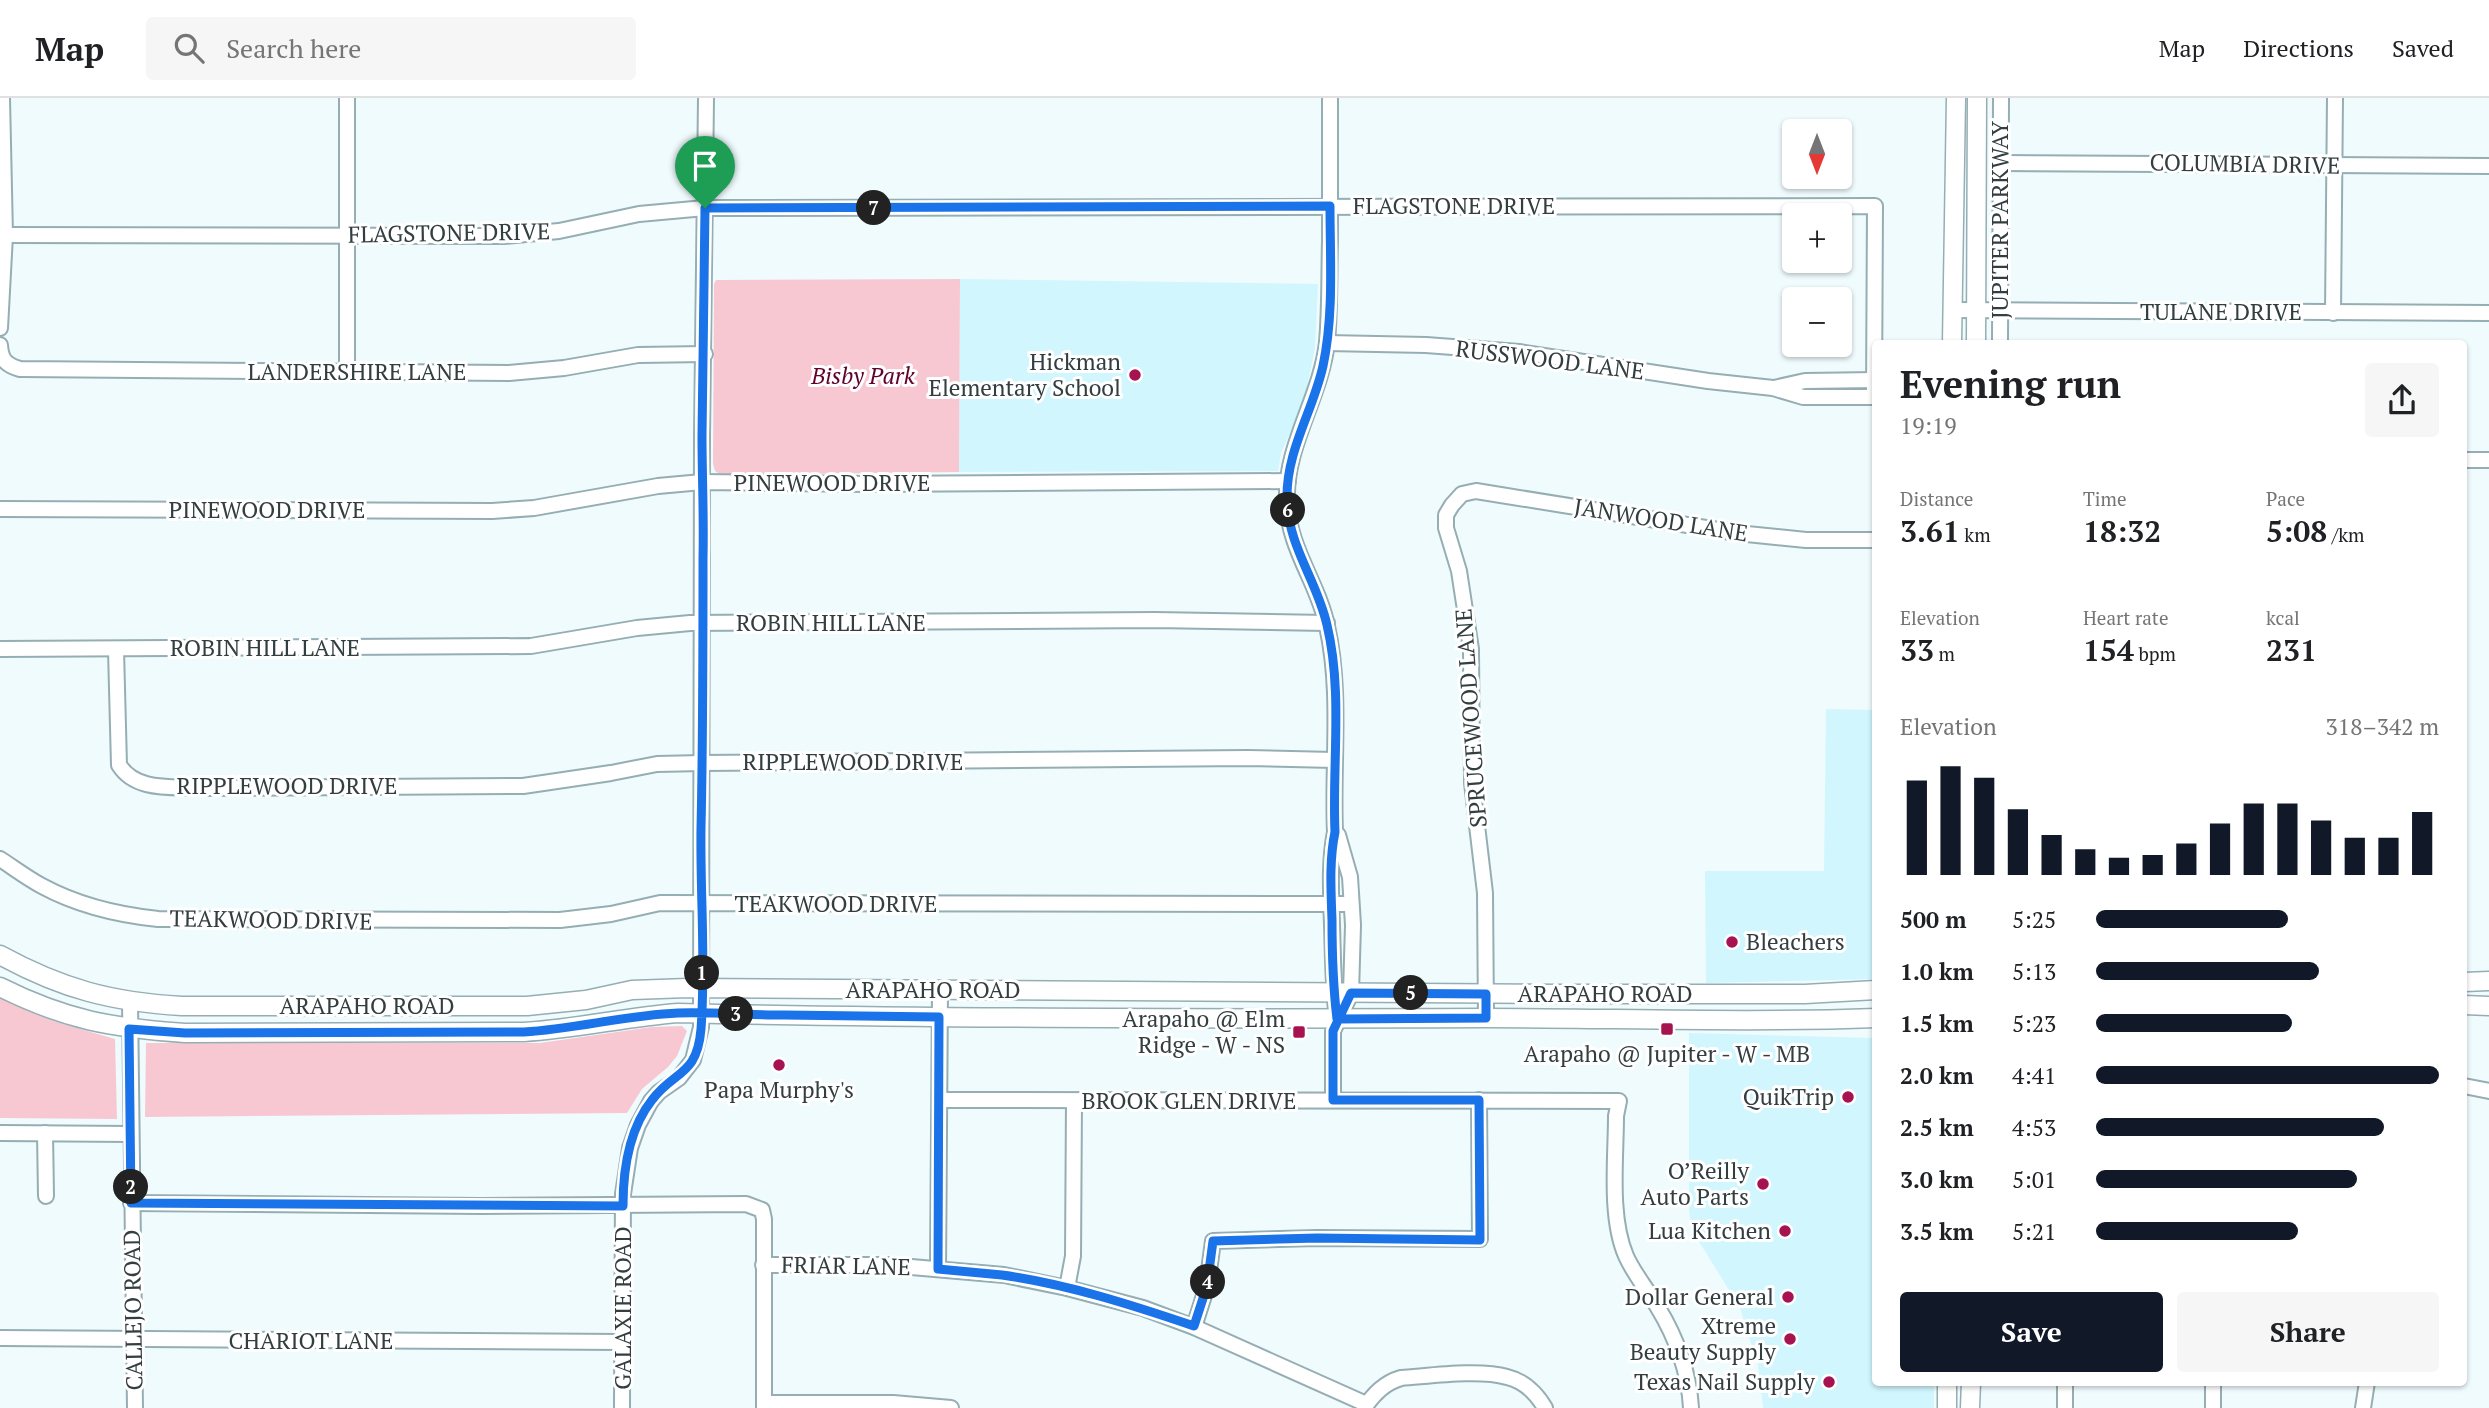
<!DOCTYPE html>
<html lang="en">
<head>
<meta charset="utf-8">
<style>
	:root { --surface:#fff; --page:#f6f6f6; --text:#202124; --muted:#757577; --line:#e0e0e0; --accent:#111827 }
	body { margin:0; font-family:"PT Serif",serif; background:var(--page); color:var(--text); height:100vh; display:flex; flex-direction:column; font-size:26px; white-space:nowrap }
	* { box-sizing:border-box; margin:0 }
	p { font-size:23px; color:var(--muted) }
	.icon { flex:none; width:38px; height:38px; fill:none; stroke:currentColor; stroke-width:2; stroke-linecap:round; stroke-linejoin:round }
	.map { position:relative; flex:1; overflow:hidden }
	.side { position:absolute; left:1872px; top:242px; width:595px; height:1046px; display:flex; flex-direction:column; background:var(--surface); border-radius:7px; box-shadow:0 2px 5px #0004 }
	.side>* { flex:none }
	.needle { width:46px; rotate:180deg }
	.buttons { position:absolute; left:1782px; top:21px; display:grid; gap:14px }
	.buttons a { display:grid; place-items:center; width:70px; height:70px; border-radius:7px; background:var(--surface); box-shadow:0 2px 5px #0004; font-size:35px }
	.pin { position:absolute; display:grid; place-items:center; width:60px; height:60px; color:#fff; margin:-72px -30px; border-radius:50% 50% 50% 0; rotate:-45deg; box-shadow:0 0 7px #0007 }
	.pin .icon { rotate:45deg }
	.km { position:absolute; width:35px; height:35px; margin:-18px; border-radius:50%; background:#222; color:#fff; font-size:19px; line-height:35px; text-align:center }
	.round { display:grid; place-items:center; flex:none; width:74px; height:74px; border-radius:7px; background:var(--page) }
	.headline { display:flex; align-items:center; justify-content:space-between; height:119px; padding:0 28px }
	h1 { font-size:38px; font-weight:600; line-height:52px }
	.figures { display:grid; grid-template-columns:repeat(3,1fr); gap:10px; height:119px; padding:7px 28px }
	.figures div { display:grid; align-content:center }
	.figures b { font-size:30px; font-weight:600 }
	.figures small { font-size:19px; font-weight:400 }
	.figures p { font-size:19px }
	.chart { height:196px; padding:14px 28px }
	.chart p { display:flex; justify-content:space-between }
	.chart svg { width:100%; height:126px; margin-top:7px; stroke:var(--accent); stroke-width:6 }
	.primary-button { display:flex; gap:14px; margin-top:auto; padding:14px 28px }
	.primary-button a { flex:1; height:80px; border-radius:7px; background:var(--accent); color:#fff; font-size:28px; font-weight:600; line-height:80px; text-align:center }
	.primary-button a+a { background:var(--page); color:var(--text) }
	ul { padding:0 28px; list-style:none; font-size:23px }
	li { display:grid; grid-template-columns:112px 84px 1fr; align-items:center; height:52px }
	li i { height:18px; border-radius:9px; background:var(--accent) }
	header { display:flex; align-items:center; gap:42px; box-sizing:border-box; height:98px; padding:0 35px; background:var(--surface); border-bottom:2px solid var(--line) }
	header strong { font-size:33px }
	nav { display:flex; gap:38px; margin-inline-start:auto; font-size:24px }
	.search { width:490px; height:63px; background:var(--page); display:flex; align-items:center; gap:18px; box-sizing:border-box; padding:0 24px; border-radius:7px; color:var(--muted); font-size:26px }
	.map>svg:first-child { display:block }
</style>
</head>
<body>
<header>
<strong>Map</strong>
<div class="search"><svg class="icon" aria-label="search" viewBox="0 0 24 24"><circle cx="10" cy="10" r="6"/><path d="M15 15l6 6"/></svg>Search here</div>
<nav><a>Map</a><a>Directions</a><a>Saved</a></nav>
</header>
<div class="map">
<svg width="2489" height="1310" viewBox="0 0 2489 1310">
	<rect width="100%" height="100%" fill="#f0fbfd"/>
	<g fill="#d1f6fe">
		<polygon points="960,181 1318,186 1315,250 1304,304 1281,355 1278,373 959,374"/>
		<polygon points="1826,611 1876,612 1876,881 1706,885 1705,773 1824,773"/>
		<polygon points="1689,935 1876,940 1876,1284 1934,1285 1934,1310 1763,1310 1758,1267 1740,1210 1692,1132 1689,1112"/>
	</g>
	<g fill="#f8c8d2">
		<polygon points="960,181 959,374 721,377 715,373 713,366 714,186 716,182"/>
		<polygon points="0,900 53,923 115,941 117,1021 0,1020"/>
		<polygon points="682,928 687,933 677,958 668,969 642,991 627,1015 145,1019 146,945 540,945 652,929"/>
	</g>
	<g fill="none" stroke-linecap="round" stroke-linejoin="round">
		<g stroke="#95aeb4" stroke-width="18">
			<g id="minor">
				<polyline points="347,0 347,274"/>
				<path d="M 1330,0 C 1330,48 1330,95 1330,143 C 1329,177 1330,210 1327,244 C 1321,299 1285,347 1287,402 C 1288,451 1318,484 1327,528 C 1342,595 1332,666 1335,734 C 1329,764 1331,796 1332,827 C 1333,859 1333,890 1337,921"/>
				<polyline points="2001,65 2489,68"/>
				<polyline points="5,137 504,138 559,133 639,116 705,110 1875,108 1874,299"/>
				<polyline points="1952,212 2489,215"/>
				<polyline points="2333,215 2335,0"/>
				<polyline points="0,230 5,137 2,0"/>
				<polyline points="1327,245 1426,247 1519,254 1708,283 1773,290 1803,299 1876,299"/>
				<polyline points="2000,245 2001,0"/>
				<path d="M 0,247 C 1,262 6,267 20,271 L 509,275 L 564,270 L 638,257 L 705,256"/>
				<polyline points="1774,290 1805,283 1876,282"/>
				<polyline points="2464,362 2489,362"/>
				<polyline points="0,411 492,413 534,410 658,388 702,384 868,386 1288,383"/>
				<polyline points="0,551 531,548 637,530 690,525 1155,522 1327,525"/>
				<path d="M 116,552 L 119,667 C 136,694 172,688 200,690 L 523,688 L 611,675 L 657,666 L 702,665 L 1248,660 L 1334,662"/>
				<path d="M 0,761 C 14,770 27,780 42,788 C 77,807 119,817 158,821 L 560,822 L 611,816 L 660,805 L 1351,806"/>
				<polyline points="130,904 135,1310"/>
				<polyline points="1486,920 1485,795 1472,685 1471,551 1459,473 1446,430 1446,417 1452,407 1462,396 1476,393 1737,435 1806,442 1876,442"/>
				<polyline points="2464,988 2489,993"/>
				<path d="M 940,1002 L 1619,1003 L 1616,1018 C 1616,1060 1609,1119 1626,1158 C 1634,1176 1647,1191 1657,1208 C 1676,1239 1689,1274 1691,1310"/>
				<polyline points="1333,1002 1333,933 1351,895 1353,827 1350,779 1338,737 1335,734"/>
				<polyline points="0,1035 131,1036"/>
				<polyline points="45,1035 46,1098"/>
				<polyline points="131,1105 481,1108 746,1106 762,1112 764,1121 764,1310"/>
				<polyline points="763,1167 888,1167 1004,1177 1067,1190 1143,1210 1194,1229 1366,1306"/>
				<polyline points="938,1171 940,891"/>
				<polyline points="1067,1190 1073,1158 1074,1003"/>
				<polyline points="1194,1229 1207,1188 1213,1143 1317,1140 1480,1141 1479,1002"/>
				<polyline points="0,1240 622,1244"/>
				<polyline points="2065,1284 2065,1310"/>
				<polyline points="764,1305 893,1305 951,1310"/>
				<polyline points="622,1310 623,1096 630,1050 638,1027 651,1003 659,994 679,980 693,962 701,929 702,338 706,0"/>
				<path d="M 1364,1310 C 1374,1296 1384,1285 1401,1280 C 1430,1278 1479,1271 1507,1279 C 1524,1283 1537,1296 1545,1310"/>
				<polyline points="2213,1310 2213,1284"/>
				<polyline points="2363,1310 2367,1284"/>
			</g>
		</g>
		<g stroke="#95aeb4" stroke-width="21">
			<g id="major">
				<polyline points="1952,245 1956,0"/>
				<polyline points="1976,245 1977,0"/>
				<path d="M 0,857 C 62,891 112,904 182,908 L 527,908 L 586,902 L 632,892 L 688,890 L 1561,896 L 1805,896 L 1876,892"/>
				<polyline points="2464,884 2489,883"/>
				<path d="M 0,889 C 66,922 112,930 185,935 L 524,934 C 576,931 626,919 678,915 C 947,921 1216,921 1485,920 C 1615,920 1746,925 1876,920"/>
				<polyline points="2464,907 2489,908"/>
				<polyline points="1947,1310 1947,1284"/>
				<polyline points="1970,1310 1971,1284"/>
			</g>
		</g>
		<use href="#minor" stroke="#fff" stroke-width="14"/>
		<use href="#major" stroke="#fff" stroke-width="18"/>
	</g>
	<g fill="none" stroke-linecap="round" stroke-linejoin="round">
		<g stroke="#fff" stroke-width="14">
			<path id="route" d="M 705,110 C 704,186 703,262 702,338 C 702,378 704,419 703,460 C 703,550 703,640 701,730 C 700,797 706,864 701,931 C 697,979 674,972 652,1002 C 629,1031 623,1072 623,1108 L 131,1105 L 129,931 L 185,935 L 524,934 C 576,931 626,917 678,915 C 713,914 749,917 784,917 C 836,918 888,918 939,919 L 938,1171 C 959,1173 981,1175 1002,1177 C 1067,1186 1132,1207 1194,1228 L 1207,1188 L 1213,1143 L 1317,1140 L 1480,1142 L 1479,1002 L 1333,1002 L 1333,933 L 1351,895 L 1486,896 L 1486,920 L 1337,921 C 1333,888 1332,855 1332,822 C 1331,793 1329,763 1335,734 C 1332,666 1343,594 1327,527 C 1317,482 1288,449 1287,401 C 1286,353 1313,313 1323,268 C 1334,216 1330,161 1330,108 L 705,110"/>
		</g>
		<use href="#route" stroke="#1a73e8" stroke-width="9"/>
	</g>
	<g fill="#a61350" stroke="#fff" stroke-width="2.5">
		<circle cx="1135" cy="277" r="7"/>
		<circle cx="1732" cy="844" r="7"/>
		<rect x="1660" y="924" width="14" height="14" rx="3.5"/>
		<rect x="1292" y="927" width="14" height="14" rx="3.5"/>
		<circle cx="779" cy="967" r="7"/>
		<circle cx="1848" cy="999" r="7"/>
		<circle cx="1763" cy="1086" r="7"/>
		<circle cx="1785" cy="1133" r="7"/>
		<circle cx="1788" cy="1199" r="7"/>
		<circle cx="1790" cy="1241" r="7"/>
		<circle cx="1829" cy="1284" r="7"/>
	</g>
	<g text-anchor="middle" stroke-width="6" stroke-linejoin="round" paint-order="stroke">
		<g font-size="23" fill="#333e40" stroke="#fff">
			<text transform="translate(2245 66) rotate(1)" y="8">COLUMBIA DRIVE</text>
			<text x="1454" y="116">FLAGSTONE DRIVE</text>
			<text transform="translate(2000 122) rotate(-90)" y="8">JUPITER PARKWAY</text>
			<text transform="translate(449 135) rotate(-1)" y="8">FLAGSTONE DRIVE</text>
			<text x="2221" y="222">TULANE DRIVE</text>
			<text transform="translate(1550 262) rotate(7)" y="8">RUSSWOOD LANE</text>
			<text x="357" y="282">LANDERSHIRE LANE</text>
			<text x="832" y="393">PINEWOOD DRIVE</text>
			<text x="267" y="420">PINEWOOD DRIVE</text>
			<text transform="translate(1661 422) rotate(9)" y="8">JANWOOD LANE</text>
			<text x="831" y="533">ROBIN HILL LANE</text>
			<text x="265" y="558">ROBIN HILL LANE</text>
			<text transform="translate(1471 620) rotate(-94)" y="8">SPRUCEWOOD LANE</text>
			<text x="853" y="672">RIPPLEWOOD DRIVE</text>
			<text x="287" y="696">RIPPLEWOOD DRIVE</text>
			<text x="836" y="814">TEAKWOOD DRIVE</text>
			<text transform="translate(271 822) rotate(1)" y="8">TEAKWOOD DRIVE</text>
			<text x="933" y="900">ARAPAHO ROAD</text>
			<text x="1605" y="904">ARAPAHO ROAD</text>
			<text x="367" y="916">ARAPAHO ROAD</text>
			<text x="1189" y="1011">BROOK GLEN DRIVE</text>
			<text transform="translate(846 1168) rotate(1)" y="8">FRIAR LANE</text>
			<text transform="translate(623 1210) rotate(-90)" y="8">GALAXIE ROAD</text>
			<text transform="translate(133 1212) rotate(-91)" y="8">CALLEJO ROAD</text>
			<text x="311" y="1251">CHARIOT LANE</text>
		</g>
		<g font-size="23" fill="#333e40" stroke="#fff" text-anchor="end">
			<text x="1121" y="272">Hickman<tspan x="1121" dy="26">Elementary School</tspan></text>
			<text x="1746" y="852" text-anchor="start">Bleachers</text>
			<text x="1285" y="929">Arapaho @ Elm<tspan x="1285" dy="26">Ridge - W - NS</tspan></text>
			<text x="1667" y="964" text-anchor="middle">Arapaho @ Jupiter - W - MB</text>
			<text x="779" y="1000" text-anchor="middle">Papa Murphy's</text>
			<text x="1834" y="1007">QuikTrip</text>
			<text x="1749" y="1081">O’Reilly<tspan x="1749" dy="26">Auto Parts</tspan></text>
			<text x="1771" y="1141">Lua Kitchen</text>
			<text x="1774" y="1207">Dollar General</text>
			<text x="1776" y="1236">Xtreme<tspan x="1776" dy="26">Beauty Supply</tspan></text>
			<text x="1815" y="1292">Texas Nail Supply</text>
		</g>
		<g font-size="23" font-style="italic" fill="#60022a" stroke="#fff">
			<text x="863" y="286">Bisby Park</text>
		</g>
	</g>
</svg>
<div class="buttons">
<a><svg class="needle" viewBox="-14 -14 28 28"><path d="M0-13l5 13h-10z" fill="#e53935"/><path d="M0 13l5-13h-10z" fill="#757577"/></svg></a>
<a>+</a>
<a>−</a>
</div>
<div class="pin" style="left:705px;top:110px;background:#1e9e55"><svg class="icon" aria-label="arrive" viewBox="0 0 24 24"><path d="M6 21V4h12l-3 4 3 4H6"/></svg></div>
<b class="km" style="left:702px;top:875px">1</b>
<b class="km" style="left:131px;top:1089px">2</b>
<b class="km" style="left:736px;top:916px">3</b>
<b class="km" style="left:1208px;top:1184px">4</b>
<b class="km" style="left:1411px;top:895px">5</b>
<b class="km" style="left:1288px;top:412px">6</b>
<b class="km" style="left:874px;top:110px">7</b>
<section class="side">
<div class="headline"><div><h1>Evening run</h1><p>19:19</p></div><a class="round"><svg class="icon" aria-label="share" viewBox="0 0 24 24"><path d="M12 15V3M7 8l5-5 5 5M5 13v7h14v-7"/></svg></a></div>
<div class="figures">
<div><p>Distance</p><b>3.61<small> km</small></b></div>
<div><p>Time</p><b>18:32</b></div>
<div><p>Pace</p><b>5:08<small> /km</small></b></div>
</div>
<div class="figures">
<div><p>Elevation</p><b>33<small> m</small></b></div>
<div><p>Heart rate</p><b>154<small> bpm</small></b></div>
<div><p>kcal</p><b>231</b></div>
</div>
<div class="chart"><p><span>Elevation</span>318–342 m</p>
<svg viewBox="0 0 160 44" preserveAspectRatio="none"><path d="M5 44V11M15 44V6M25 44V10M35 44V21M45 44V30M55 44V35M65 44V38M75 44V37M85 44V33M95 44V26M105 44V19M115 44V19M125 44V25M135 44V31M145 44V31M155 44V22"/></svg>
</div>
<ul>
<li><b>500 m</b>5:25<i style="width:56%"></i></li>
<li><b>1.0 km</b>5:13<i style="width:65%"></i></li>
<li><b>1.5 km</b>5:23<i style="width:57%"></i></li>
<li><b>2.0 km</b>4:41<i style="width:100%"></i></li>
<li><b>2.5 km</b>4:53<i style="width:84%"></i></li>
<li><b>3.0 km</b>5:01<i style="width:76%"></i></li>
<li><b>3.5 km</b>5:21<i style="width:59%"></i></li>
</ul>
<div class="primary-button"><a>Save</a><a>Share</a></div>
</section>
</div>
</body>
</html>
